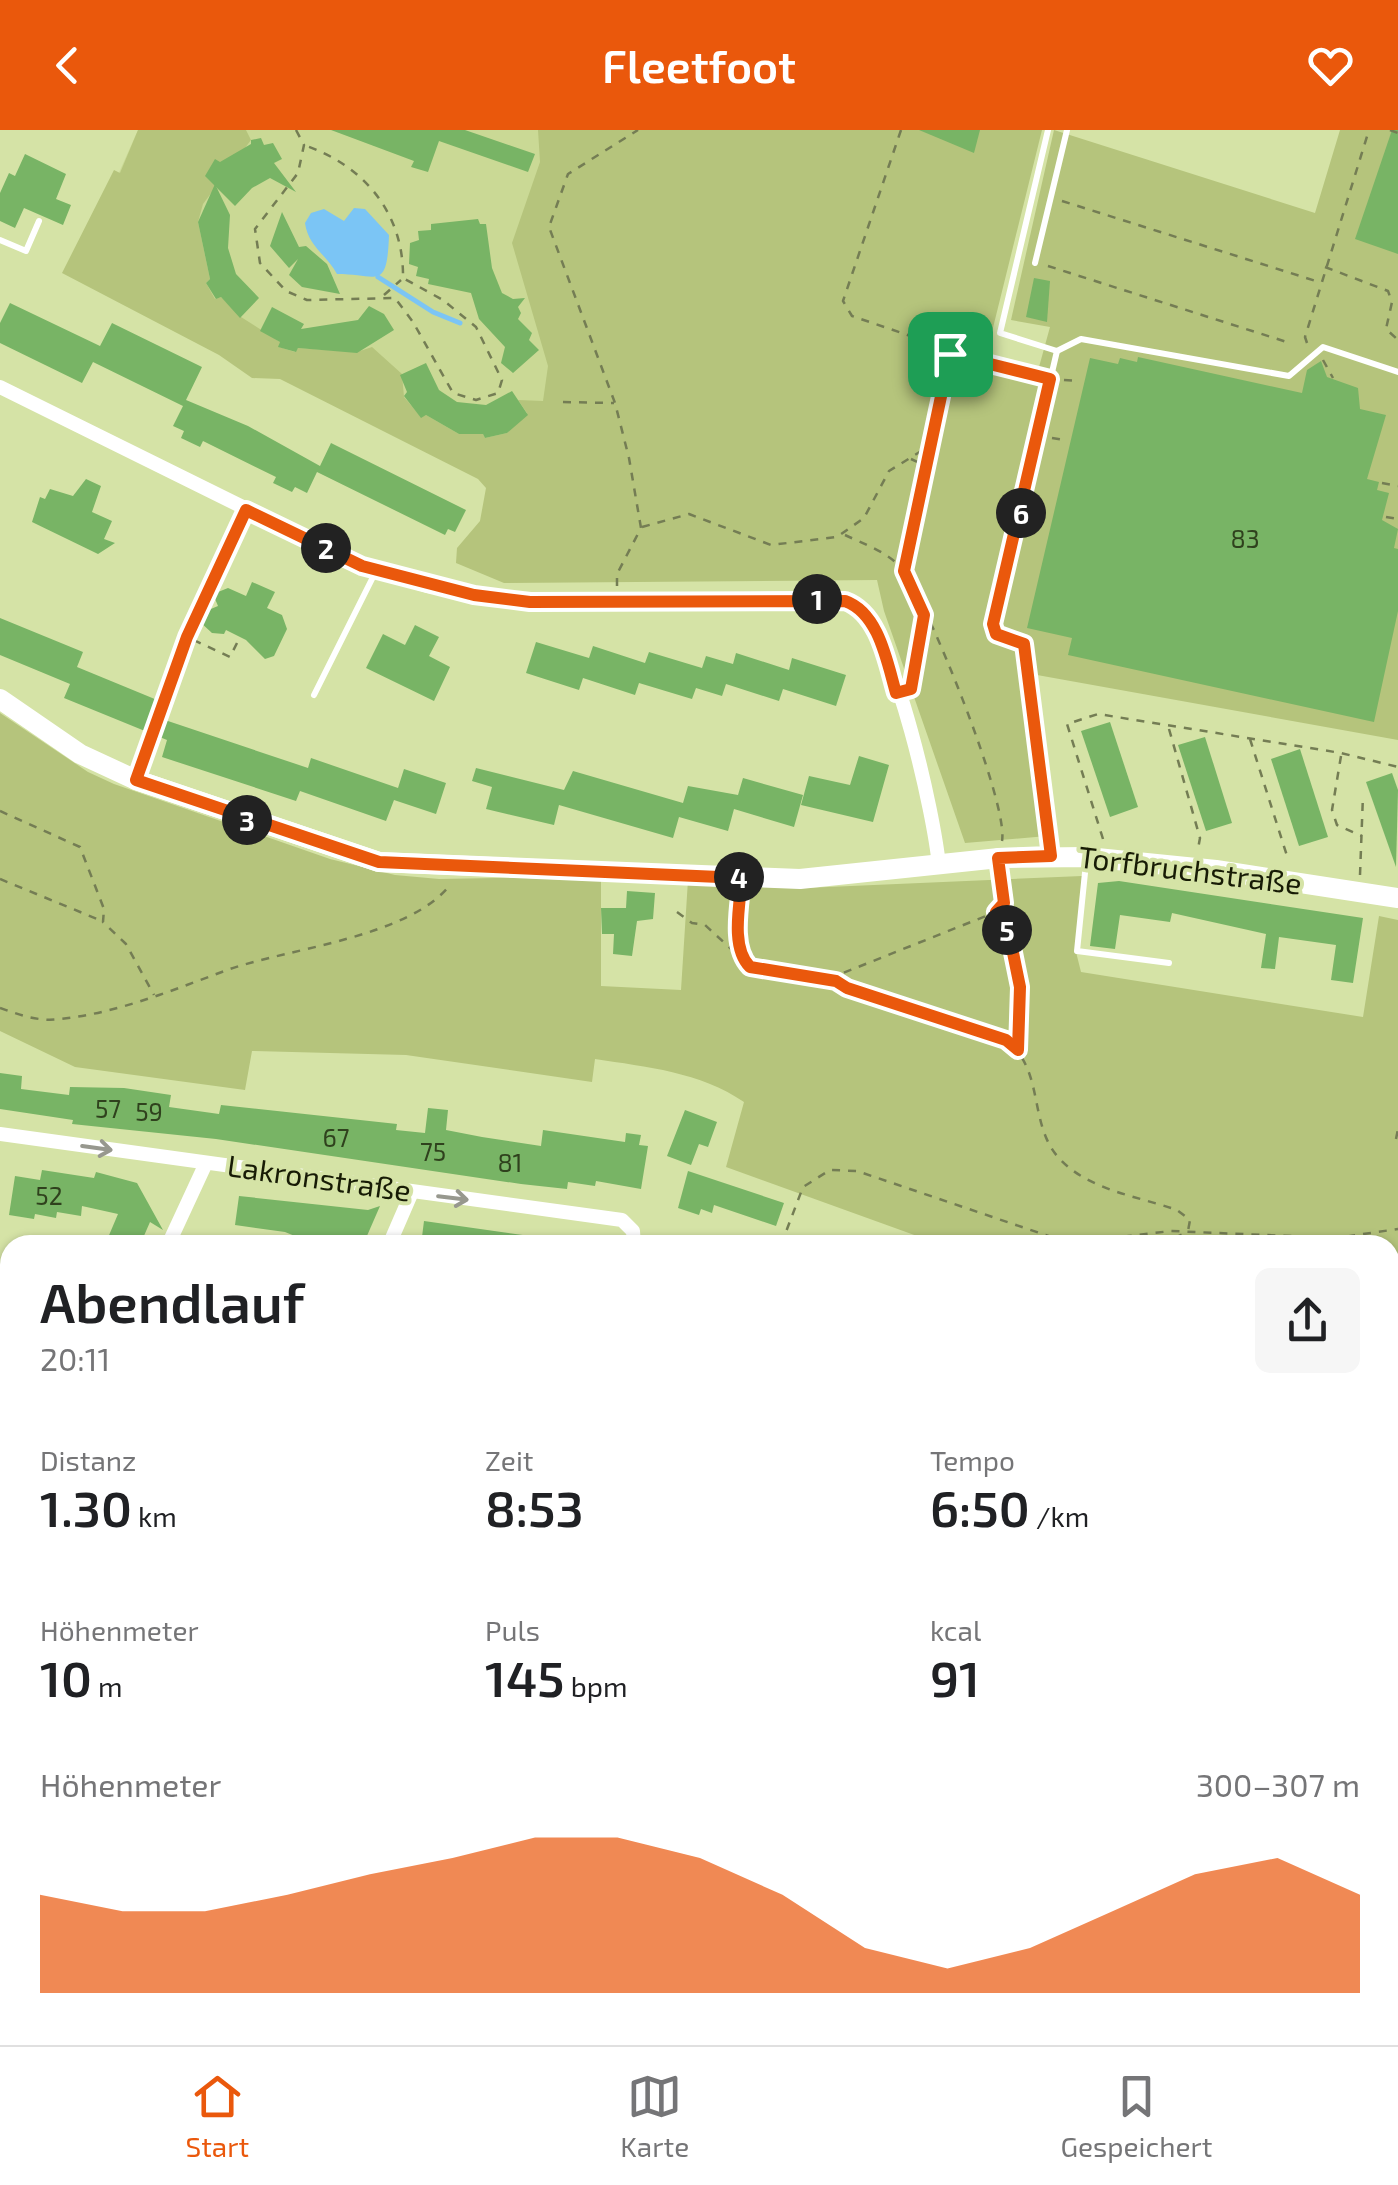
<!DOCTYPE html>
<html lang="de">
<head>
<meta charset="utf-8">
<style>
	:root { --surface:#fff; --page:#f6f6f6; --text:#202124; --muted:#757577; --line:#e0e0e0; --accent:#ea580c }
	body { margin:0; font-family:"Exo 2",sans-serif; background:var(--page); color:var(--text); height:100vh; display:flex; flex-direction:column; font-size:38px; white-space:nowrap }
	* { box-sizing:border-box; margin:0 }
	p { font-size:32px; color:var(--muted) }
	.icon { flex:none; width:55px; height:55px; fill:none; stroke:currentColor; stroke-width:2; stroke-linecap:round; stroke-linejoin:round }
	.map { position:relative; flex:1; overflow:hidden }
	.drawer { position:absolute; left:0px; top:1105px; width:1400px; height:810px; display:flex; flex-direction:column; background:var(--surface); border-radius:30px 30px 0 0; box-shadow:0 2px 8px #0004 }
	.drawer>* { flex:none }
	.pin { position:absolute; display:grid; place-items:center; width:85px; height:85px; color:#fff; margin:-42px; border-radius:20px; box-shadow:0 5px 15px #0006 }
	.km { position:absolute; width:50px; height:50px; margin:-25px; border-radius:50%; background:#222; color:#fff; font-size:28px; line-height:50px; text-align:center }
	.round { display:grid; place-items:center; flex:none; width:105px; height:105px; border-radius:15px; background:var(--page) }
	.overview { display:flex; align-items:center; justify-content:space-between; height:170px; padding:0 40px }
	h1 { font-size:55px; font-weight:600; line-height:75px }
	.figures { display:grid; grid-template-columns:repeat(3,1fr); gap:15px; height:170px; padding:10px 40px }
	.figures div { display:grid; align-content:center }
	.figures b { font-size:50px; font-weight:600 }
	.figures small { font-size:28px; font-weight:400 }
	.figures p { font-size:28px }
	.chart { height:280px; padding:20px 40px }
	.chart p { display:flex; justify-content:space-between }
	.chart svg { width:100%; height:180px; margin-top:10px; fill:var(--accent); opacity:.7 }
	header { display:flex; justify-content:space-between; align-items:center; height:130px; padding:0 40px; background:var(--accent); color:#fff; font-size:45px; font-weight:600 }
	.tabs { display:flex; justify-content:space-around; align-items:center; height:140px; border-top:2px solid var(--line); background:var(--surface); font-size:28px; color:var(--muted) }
	.tabs a { display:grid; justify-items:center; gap:5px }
	.tabs .on { color:var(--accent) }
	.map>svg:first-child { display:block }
</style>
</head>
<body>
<header><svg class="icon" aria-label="back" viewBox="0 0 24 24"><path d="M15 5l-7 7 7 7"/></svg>Fleetfoot<svg class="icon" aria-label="heart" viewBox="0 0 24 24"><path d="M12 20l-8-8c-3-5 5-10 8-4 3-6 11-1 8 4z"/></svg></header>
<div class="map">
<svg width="1398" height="1915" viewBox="0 0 1398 1915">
	<rect width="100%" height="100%" fill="#d5e3a6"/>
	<polygon fill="#cad995" points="138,0 552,0 563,272 482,346 75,141"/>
	<g fill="#b5c47c">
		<polygon points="138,0 246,0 251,10 203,74 198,92 210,149 206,153 215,169 221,167 241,187 280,212 279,217 295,222 298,218 357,222 372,217 402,244 404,267 421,287 426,285 459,304 483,304 485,308 507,303 527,283 518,270 543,271 548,236 512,113 540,32 538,0 1042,0 984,234 1036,248 1050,197 1011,190 1054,0 1315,83 1340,0 1398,0 1398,610 1026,543 1047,706 965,713 884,481 877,450 504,453 456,433 457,418 480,391 486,358 478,349 280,249 252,248 219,225 62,143 114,40 120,43"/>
		<path d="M 0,583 L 88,642 L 114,654 L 330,729 L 395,745 L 439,749 L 601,746 L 601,856 L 681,860 L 688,750 L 805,758 L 1082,746 L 1076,822 L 1081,842 L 1363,887 L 1379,786 L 1398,790 L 1398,1915 L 1304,1915 L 1271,1905 L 1390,1905 L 1390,1115 L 942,1115 L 726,1037 L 744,972 C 700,942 647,937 595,929 L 592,952 L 406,925 L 252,921 L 245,960 L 75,937 L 0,901 Z"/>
	</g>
	<path fill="#7bc5f5" d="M 354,78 L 365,79 L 389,105 C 387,162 378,144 337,144 C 326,124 308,116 305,93 L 311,83 L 324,79 L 344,91 Z"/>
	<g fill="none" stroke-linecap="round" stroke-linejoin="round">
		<polyline stroke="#7bc5f5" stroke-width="5" points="378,147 433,182 460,193"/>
	</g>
	<g fill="#78b465">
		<polygon points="331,0 465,0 535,24 528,42 439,11 428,42 411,37 414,31"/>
		<polygon points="919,0 980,0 974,23"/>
		<polygon points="1392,0 1398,0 1398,124 1355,109"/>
		<polygon points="261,8 264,15 273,13 282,29 274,33 296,62 270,48 252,58 235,76 205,46 215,29 220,32 251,14 251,10"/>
		<polygon points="25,24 66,44 56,69 71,75 63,95 24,78 15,98 0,91 0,63 9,43 15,46"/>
		<polygon points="215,54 230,85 228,118 236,144 259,168 240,188 221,167 216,169 206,153 210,149 198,92"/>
		<polygon points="282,82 299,117 306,116 327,134 340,164 302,157 289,145 298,129 289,138 270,116"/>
		<polygon points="478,89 480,94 486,94 492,138 502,163 513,169 525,168 518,177 521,183 518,189 532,203 529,210 539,220 513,243 501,233 505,217 479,189 471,163 428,154 429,149 416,146 418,137 409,134 410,113 419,110 418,101 431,100 431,94"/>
		<polygon points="1034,148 1050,151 1047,192 1026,187"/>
		<polygon points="10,173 100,216 112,193 202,237 186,270 248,296 320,336 331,313 466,380 455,402 448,399 445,405 317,342 307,363 295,357 292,362 273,353 276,347 203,311 200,317 181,308 184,301 173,296 183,276 93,232 82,253 0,213 0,193"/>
		<polygon points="369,176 384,184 394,200 357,223 298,218 296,222 278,217 280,212 260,201 272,177 304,194 301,199 358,190"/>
		<polygon points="1138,227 1302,263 1307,240 1321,231 1327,247 1358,258 1360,279 1386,285 1367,349 1379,352 1377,360 1389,363 1382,390 1398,399 1394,418 1398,419 1398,481 1374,592 1068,525 1072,508 1027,498 1090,228 1118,234 1120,228 1137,232"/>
		<polygon points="426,233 439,260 457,272 486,275 512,261 528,285 507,303 485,308 483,304 459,304 426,285 421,288 404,266 407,262 400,245"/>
		<polygon points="86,349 101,356 92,382 112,391 104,409 115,413 98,424 32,392 40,367 45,369 50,359 73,366"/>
		<polygon points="252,452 275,462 267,478 282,485 287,499 274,526 265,529 246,510 226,500 224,504 212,503 200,492 206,481 218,476 213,464 228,458 246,466"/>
		<polygon points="0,488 83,522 77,537 162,572 156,587 308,638 311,628 398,658 404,639 446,653 436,684 394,670 386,691 300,661 296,671 162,627 167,610 64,568 70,554 0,525"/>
		<polygon points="415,495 439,507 429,526 450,537 434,571 366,538 383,504 405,515"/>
		<polygon points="536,512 589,528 593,516 645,533 649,522 702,538 706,526 733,534 736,523 789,540 792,528 846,545 836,576 783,559 779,571 726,554 722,566 696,558 692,569 639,553 635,565 583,548 579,560 526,543"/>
		<polygon points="1110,592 1138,677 1110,687 1081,601"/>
		<polygon points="1205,607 1232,693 1206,701 1178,615"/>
		<polygon points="1300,619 1328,707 1299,716 1271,629"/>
		<polygon points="859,626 889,635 873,692 801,675 809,646 850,655"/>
		<polygon points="476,638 564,660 573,641 683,673 688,656 738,665 743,648 803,665 794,697 734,679 728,701 679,687 673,708 559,675 554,695 486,679 492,657 472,651"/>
		<polygon points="1392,643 1398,660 1396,737 1366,652"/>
		<polygon points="1119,751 1363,788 1353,853 1331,850 1336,815 1279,807 1275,839 1261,838 1266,804 1172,783 1170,792 1120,785 1115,819 1090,816 1098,753"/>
		<polygon points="627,761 655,763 653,789 637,791 632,826 613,824 614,804 602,804 601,778 626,778"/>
		<polygon points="0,943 22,946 21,959 69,965 70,957 124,958 171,965 169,977 219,984 221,975 397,994 396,1000 425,1003 428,978 448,980 446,1000 482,1007 541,1016 543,1000 625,1012 626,1003 641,1005 639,1015 648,1016 641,1059 596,1051 595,1056 568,1052 567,1059 521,1054 216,1009 72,994 73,990 0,979"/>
		<polygon points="685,980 717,992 708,1017 699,1014 691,1035 667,1026"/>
		<polygon points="42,1040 94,1048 96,1042 137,1053 163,1100 150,1092 140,1115 119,1115 107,1110 118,1084 82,1076 81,1086 57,1082 56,1088 35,1084 34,1089 9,1085 15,1046 40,1050"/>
		<polygon points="688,1041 784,1073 776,1096 714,1075 712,1083 701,1079 699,1085 678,1078"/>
		<polygon points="239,1066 368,1080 380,1076 363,1115 317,1115 285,1102 235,1095"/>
		<polygon points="424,1091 530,1106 530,1115 421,1115"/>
	</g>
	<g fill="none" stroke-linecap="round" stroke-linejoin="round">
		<g stroke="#747d54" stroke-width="2.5" stroke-dasharray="8 8" stroke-linecap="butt">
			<path d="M 296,0 L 304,15 L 298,43 L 255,99 L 260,133 L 286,161 L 307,170 L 395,168 L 413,192 L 453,263 L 476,270 L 498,263 L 502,250 L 476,197 L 443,170 L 403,148 C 404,84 365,36 304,15"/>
			<polyline points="901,0 843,171 852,186 940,216 950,224 904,440"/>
			<polyline points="1390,0 1398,3"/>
			<polyline points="1062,71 1319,152"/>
			<polyline points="1048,136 1290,213"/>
			<polyline points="1325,137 1388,161 1392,172 1386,199 1398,210"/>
			<polyline points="384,165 401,150"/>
			<polyline points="1307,213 1305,207 1369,0"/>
			<polyline points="952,225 1041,247"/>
			<polyline points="1323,230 1333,248"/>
			<polyline points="1064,250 1078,251"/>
			<polyline points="563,272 614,273"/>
			<polyline points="1052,308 1065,310"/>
			<polyline points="911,329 926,336"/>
			<polyline points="1382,353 1398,356"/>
			<polyline points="1386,387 1398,389"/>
			<polyline points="642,397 689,384 771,415 837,407 864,388 889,341 931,315"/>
			<path d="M 845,405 C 864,414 890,423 903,440 C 928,474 1009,674 1002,711"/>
			<polyline points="617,456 617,444 641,398 629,328 615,273 549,97 568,44 638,0"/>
			<polyline points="237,513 230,527 187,507 239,395"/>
			<polyline points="913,547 924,487"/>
			<polyline points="1169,599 1200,708 1198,719"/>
			<polyline points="1250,609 1288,729"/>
			<polyline points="1341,626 1332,680 1337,695 1362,706"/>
			<polyline points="142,632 186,508"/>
			<polyline points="0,681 80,717 104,779 103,792 126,814 154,865"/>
			<polyline points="1103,709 1067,594 1098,584 1341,623 1398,637"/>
			<polyline points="1360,745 1363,665"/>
			<polyline points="0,749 102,791"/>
			<path d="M 1001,749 L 1004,773 L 996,782 L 843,843 L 836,851 L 847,859 L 1005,910 C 1045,938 1028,993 1058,1027 C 1087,1060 1137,1066 1177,1080 L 1190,1090 L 1188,1101"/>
			<path d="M 741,764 C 740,788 733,819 750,837 L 834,850"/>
			<polyline points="677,782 692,793 705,795 741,828"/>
			<polyline points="996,783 1009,808 1020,857 1018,919"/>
			<path d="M 0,878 C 20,885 39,892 60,889 C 119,883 175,859 230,839 C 291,818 409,807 450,755"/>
			<polyline points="1396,1009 1398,999"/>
			<polyline points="781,1115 803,1057 830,1040 857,1041 1069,1113 1171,1101 1336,1108 1398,1099"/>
			<polyline points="1160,1115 1185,1103"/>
			<polyline points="1390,1267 1398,1266"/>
			<polyline points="1390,1388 1398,1389"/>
			<polyline points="1390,1695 1398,1715"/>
		</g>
		<g stroke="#fff" stroke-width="6">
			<polyline points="1048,0 1000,203 1057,221 1081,209 1289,246 1323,217 1398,242"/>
			<polyline points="0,110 26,121 39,91"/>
			<polyline points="1035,133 1067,0"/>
			<polyline points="314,565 376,441"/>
			<polyline points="1051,724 1024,513 996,503 993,494 1057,221"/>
			<polyline points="1086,733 1077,821 1169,833"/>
			<polyline points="1067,1915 1076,1905"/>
		</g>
		<g stroke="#fff" stroke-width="14">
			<path d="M 0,257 L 362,436 L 428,456 L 531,472 L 822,468 C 835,469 849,469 859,479 C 896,514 934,683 939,736"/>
			<polyline points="0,1004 622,1090 633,1101 634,1115"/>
			<polyline points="168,1115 206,1033"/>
			<polyline points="389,1115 412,1062"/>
			<polyline points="0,1378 10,1376"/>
			<polyline points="0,1562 10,1565"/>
			<polyline points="0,1708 10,1704"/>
			<polyline points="177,1915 177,1905"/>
			<polyline points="424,1915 424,1905"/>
			<polyline points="742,1915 752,1905"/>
		</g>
		<polyline stroke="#fff" stroke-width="20" points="0,569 80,624 136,650 379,732 800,749 999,728 1087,727 1216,740 1398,768"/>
	</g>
	<defs><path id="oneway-shaft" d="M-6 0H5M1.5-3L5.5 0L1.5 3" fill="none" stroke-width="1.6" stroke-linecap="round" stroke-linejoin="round" transform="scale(2.5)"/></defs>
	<g stroke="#97988e">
		<use href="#oneway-shaft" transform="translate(97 1018) rotate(8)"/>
		<use href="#oneway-shaft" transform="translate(453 1068) rotate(7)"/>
	</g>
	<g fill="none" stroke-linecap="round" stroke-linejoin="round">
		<g stroke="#fff" stroke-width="20">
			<path id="route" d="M 950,224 L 1050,249 L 993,494 L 996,504 L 1024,514 L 1051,726 L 998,728 L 1004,773 L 996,782 L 1010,808 L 1020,857 L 1018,920 L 1006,910 L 847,858 L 836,851 L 750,837 C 730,817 740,774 742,748 L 379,732 L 136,650 L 187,507 L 246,380 L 362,436 L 474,465 L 530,472 L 845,471 C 879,483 887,532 896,563 L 911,559 L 924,485 L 904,441 Z"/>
		</g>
		<use href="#route" stroke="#ea580c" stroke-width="12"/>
	</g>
	<g text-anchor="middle" stroke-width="8" stroke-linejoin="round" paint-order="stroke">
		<g font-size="25" fill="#2f411d">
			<text x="1245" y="418">83</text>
			<text x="108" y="988">57</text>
			<text x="149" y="991">59</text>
			<text x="336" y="1017">67</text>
			<text x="433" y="1031">75</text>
			<text x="510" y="1042">81</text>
			<text x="49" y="1075">52</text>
		</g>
		<g font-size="30" fill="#171b05" stroke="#d5e3a6">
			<text transform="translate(1190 741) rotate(7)" y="10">Torfbruchstraße</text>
			<text transform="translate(319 1049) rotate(8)" y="10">Lakronstraße</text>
		</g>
	</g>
</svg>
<div class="pin" style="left:950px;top:224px;background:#1e9e55"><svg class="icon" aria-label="arrive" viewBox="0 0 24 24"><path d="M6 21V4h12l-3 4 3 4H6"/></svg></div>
<b class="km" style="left:817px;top:469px">1</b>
<b class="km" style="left:326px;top:418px">2</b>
<b class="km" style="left:247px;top:690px">3</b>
<b class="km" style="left:739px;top:747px">4</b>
<b class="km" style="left:1007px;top:800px">5</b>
<b class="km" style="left:1021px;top:383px">6</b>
<section class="drawer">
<div class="overview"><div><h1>Abendlauf</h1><p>20:11</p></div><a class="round"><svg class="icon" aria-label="share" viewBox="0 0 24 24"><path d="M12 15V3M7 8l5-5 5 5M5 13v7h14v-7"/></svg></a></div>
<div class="figures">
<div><p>Distanz</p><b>1.30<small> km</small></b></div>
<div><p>Zeit</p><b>8:53</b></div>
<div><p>Tempo</p><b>6:50<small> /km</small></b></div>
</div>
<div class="figures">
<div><p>Höhenmeter</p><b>10<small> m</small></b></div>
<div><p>Puls</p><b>145<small> bpm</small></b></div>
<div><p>kcal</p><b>91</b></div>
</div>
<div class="chart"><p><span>Höhenmeter</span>300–307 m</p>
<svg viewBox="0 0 160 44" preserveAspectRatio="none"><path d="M0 44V20L10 24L20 24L30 20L40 15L50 11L60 6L70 6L80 11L90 20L100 33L110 38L120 33L130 24L140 15L150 11L160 20V44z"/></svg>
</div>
</section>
</div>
<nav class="tabs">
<a class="on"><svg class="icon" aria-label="home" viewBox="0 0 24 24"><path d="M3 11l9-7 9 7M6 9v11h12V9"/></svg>Start</a>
<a><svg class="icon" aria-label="map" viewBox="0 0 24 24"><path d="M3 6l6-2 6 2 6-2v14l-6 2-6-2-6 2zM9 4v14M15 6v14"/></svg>Karte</a>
<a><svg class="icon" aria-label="saved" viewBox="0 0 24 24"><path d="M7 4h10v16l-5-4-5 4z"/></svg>Gespeichert</a>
</nav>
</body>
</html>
